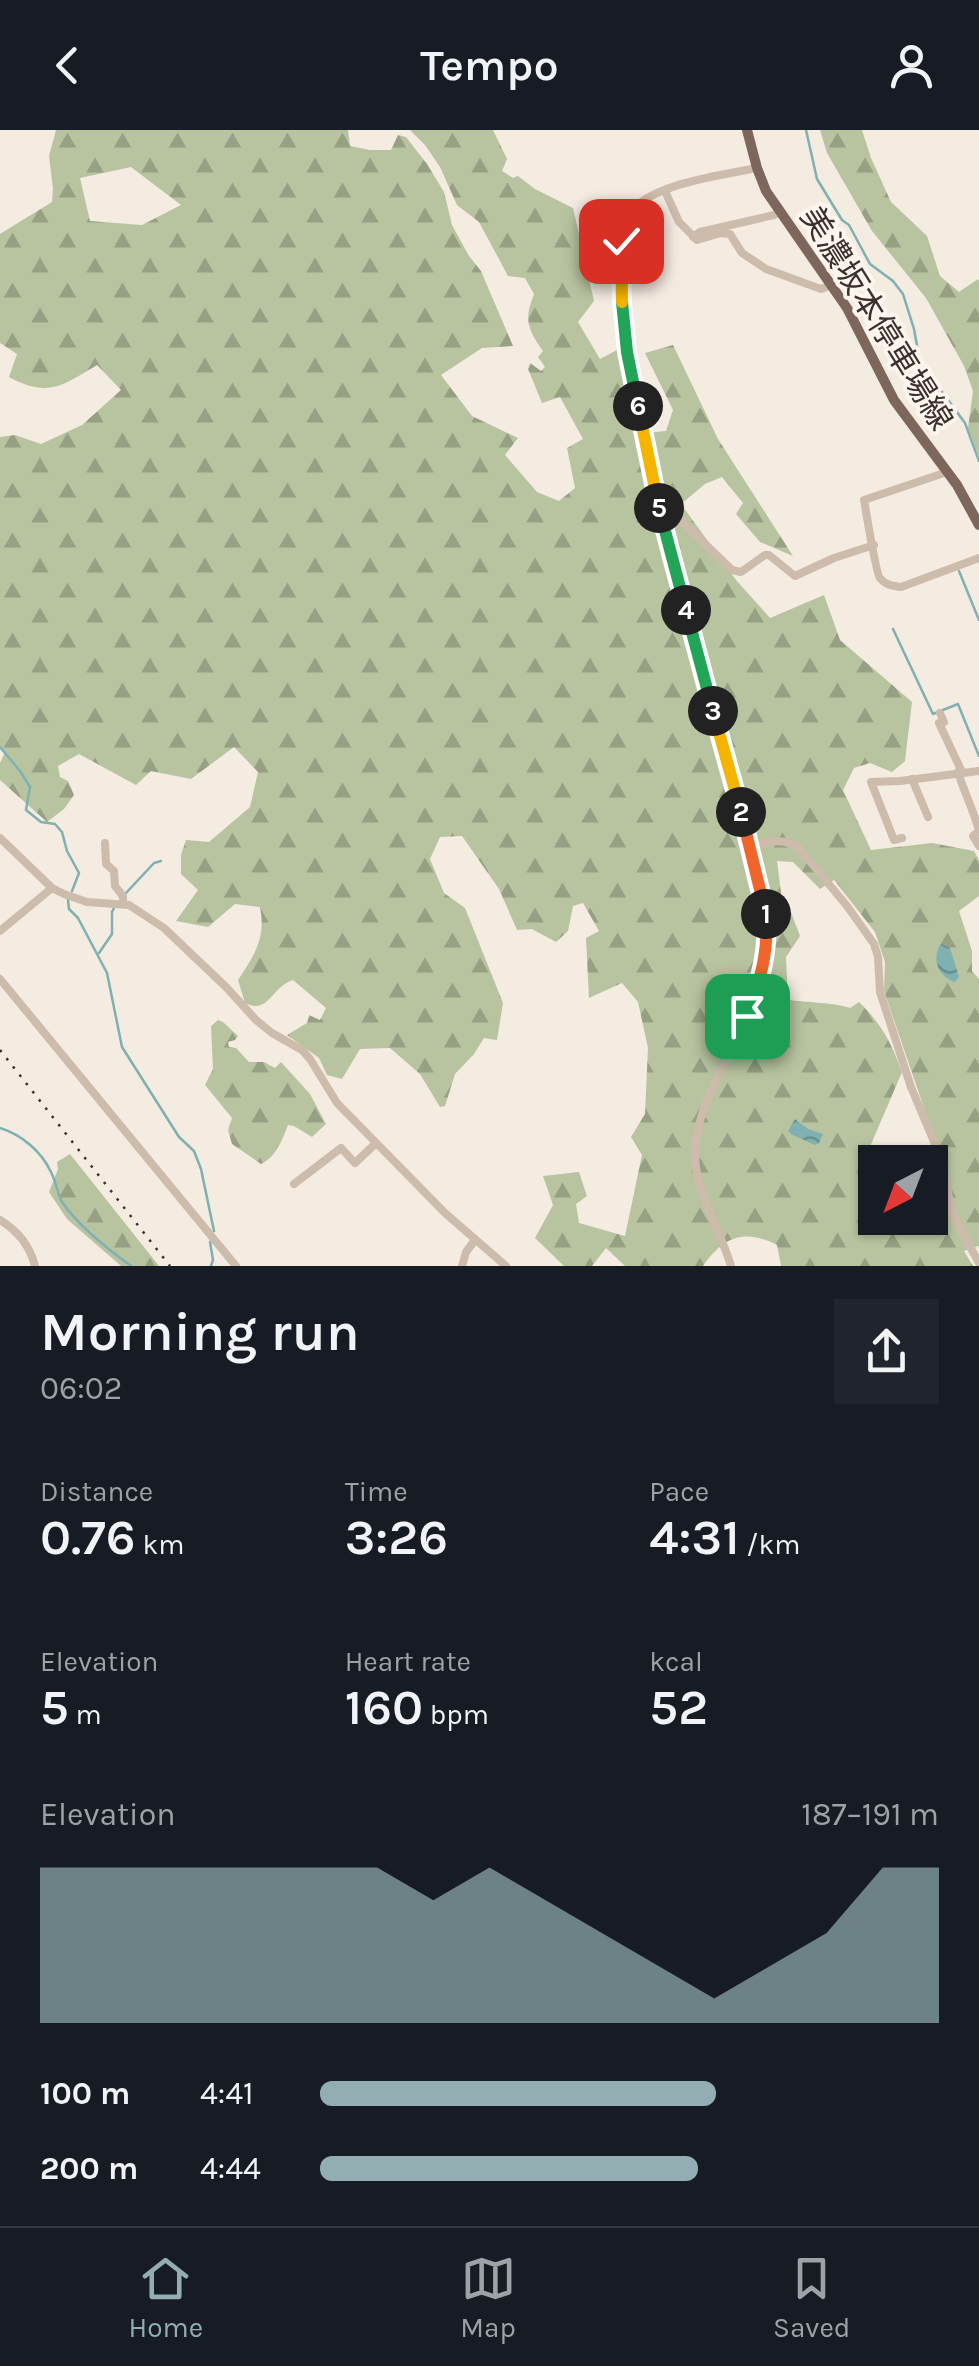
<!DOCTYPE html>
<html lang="en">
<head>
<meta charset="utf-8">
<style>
	:root { --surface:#171b24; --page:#20242c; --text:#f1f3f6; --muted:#9ea1a6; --line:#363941; --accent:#92aeb2 }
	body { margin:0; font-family:Karla,"Noto Sans JP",sans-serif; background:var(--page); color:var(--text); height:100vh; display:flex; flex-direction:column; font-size:38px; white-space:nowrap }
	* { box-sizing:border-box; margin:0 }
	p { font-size:32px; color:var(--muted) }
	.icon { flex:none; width:55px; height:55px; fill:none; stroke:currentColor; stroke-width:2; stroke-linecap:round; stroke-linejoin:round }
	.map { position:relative; height:1136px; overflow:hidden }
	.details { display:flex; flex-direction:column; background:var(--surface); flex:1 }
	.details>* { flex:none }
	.needle { width:65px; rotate:222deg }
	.controls { position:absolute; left:858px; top:1015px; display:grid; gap:20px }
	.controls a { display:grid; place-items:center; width:90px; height:90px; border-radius:0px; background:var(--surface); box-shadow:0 2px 8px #0004; font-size:50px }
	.pin { position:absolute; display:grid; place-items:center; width:85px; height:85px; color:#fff; margin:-42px; border-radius:20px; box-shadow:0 5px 15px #0006 }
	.km { position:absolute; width:50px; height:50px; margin:-25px; border-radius:50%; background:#222; color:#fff; font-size:28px; line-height:50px; text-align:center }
	.round { display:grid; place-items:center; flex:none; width:105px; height:105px; border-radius:0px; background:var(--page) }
	.headline { display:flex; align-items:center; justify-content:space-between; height:170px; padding:0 40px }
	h1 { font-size:55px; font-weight:600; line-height:75px }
	.stats { display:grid; grid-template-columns:repeat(3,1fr); gap:15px; height:170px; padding:10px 40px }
	.stats div { display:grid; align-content:center }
	.stats b { font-size:50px; font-weight:600 }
	.stats small { font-size:28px; font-weight:400 }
	.stats p { font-size:28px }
	.chart { height:280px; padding:20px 40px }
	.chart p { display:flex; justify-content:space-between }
	.chart svg { width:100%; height:180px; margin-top:10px; fill:var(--accent); opacity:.7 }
	ul { padding:0 40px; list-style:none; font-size:32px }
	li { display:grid; grid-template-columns:160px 120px 1fr; align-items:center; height:75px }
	li i { height:25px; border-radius:12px; background:var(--accent) }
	header { display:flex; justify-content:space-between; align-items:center; height:130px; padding:0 40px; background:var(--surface); font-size:45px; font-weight:600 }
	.tab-bar { display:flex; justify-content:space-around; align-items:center; height:140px; border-top:2px solid var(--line); background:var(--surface); font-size:28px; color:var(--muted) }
	.tab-bar a { display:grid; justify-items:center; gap:5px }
	.tab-bar .current { color:var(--accent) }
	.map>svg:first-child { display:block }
</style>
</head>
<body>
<header><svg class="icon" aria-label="back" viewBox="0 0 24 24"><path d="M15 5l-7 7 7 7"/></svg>Tempo<svg class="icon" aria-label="person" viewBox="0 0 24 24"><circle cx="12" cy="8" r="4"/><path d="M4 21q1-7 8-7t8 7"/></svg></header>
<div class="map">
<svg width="979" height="1136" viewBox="0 0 979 1136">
	<defs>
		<pattern id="forest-firs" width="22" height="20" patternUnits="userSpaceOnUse" patternTransform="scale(2.5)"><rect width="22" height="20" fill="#b8c4a0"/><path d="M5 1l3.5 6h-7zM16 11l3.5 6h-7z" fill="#97a083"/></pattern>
		<pattern id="water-waves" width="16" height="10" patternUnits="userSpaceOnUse" patternTransform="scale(2.5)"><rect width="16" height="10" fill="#7fb0b2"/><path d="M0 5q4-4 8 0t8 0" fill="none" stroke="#699091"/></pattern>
	</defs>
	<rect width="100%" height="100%" fill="#f4ebe1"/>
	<g fill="url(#forest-firs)" fill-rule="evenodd">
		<path d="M 56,0 L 348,0 L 350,16 L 370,20 L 391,20 L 398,5 L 406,7 L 427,34 L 444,62 L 452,95 L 469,126 L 481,141 L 513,216 L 482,218 L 441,245 L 472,286 L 518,308 L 505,325 L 537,362 L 559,371 L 575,358 L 567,318 L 583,309 L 560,267 L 542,273 L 528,239 L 530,233 L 541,241 L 545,237 L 538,227 L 543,221 C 527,198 524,190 534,164 L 525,148 L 508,146 L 479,92 L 457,75 L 440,37 L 425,15 L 410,0 L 493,0 L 507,29 L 502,41 L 513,48 L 518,46 L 535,59 L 573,78 L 594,171 L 578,192 L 600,229 L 619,219 L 636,304 L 666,301 L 673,280 L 645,223 L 673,215 L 718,309 L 793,426 L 760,412 L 736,384 L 743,373 L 722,347 L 705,354 L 681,374 L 736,450 L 770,488 L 824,465 L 840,510 L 912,572 L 905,631 L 892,642 L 870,633 L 854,638 L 843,660 L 871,720 L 932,713 L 974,721 L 979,730 L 979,766 L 959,781 L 972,821 L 972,841 L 979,849 L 979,1116 L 964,1121 L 973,1136 L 781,1136 L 777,1115 C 744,1098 723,1107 703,1136 L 625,1136 L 606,1118 L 592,1136 L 564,1136 L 535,1108 L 553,1075 L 543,1046 L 579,1042 L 587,1066 L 576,1074 L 579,1093 L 625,1106 L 642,1025 L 631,1007 L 645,984 L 648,918 L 638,872 L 622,853 L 589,868 L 586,808 L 599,801 L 583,773 L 573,776 L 568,801 L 556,812 L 532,799 L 517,800 L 499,759 L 462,706 L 440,707 L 430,729 L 444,763 L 465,778 L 503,873 L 497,910 L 484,908 L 474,924 L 455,944 L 445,976 L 440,977 L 420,944 L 390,918 L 360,919 L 342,949 L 327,945 L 319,928 L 287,905 L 307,893 L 309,885 L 320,890 L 326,878 L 293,850 C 271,857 269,885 245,873 L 238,850 C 255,824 266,808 260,777 L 235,774 L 208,797 L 176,791 L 198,760 L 181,744 L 181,725 L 186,710 L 209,712 L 250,677 L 258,642 L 234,617 L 191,649 L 151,641 L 136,655 L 79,624 L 58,636 L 60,647 L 68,651 L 74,665 L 64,679 L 47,692 L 0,650 L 0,633 L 5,622 L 0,618 L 0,307 L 15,305 L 41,314 L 82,295 L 121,260 L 97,235 C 62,256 48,268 9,247 L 17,224 L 0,213 L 0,104 L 52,72 L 53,59 L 49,26 ZM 131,37 L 181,75 L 142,95 L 90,91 L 80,48 ZM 777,731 L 793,732 L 820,759 L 834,750 L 875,802 L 885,832 L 884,861 L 937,1016 L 927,1020 L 927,1032 L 930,1032 L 930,1088 L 875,1088 L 875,1039 L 871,1038 L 869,1019 L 902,942 C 892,914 881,893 859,872 L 850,878 C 836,873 805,872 788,870 L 786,827 L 800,806 L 791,782 L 783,779 Z"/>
		<polygon points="820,0 862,0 871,28 891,72 927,106 940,146 959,162 978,149 979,151 979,327 968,298 973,261 964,236 926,168 872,101 827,23"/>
		<path d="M 218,890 L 223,892 L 238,906 L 235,910 L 228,912 L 229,917 L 236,918 L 249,932 L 264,932 L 275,938 L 281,932 L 310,964 L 326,994 L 312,1007 L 294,996 L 288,995 C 282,1010 277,1026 261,1034 L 232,1014 L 228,1000 L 232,988 L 205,955 L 213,939 L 211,896 Z"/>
		<polygon points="70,1024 159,1136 121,1136 67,1089 49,1062 58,1039 57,1032"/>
	</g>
	<g fill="url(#water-waves)">
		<path d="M 941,814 L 950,818 L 959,847 L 955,852 C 938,847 931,828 941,814 Z"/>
		<polygon points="795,989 808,999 823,1004 819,1013 815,1015 791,1004 788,1001"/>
	</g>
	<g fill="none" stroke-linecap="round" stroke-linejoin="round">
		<g stroke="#7fb0b2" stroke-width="2.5">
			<polyline points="806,0 817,49 842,90 849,95 870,134 893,151 903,164 914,199 920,232 965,293 979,331"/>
			<polyline points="959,441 979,490"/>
			<polyline points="893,499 933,584 958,574 979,626"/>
			<polyline points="0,617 20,641 30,657 26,680 41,692 55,694 62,702 67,721 79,743 72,761"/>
			<polyline points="126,763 154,733 161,731"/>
			<polyline points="68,770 69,779 78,788 107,843 122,917 179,1007 194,1021 201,1039 214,1101"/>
			<polyline points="99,823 112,804 112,782 115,776"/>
			<path d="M 0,998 C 22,1005 41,1021 51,1042 C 56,1052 57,1062 62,1072 C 77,1094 109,1120 131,1136"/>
			<polyline points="210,1112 213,1130 211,1136"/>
		</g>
		<g stroke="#cdbbac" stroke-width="8">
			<polyline points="665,61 679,92 697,110 721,103 730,104 742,123 766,139 821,159 831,155"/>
			<polyline points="693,107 700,102 774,85 781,81"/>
			<path d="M 947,342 L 864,370 C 866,381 876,444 880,448 C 885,455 893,456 901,457 L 979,428"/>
			<polyline points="654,356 666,361 676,386 732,440 741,442 765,425 769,425 795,446 834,428 874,415"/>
			<polyline points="940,583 944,592 939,593 962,642"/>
			<path d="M 958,642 C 964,662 974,681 979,701 L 973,706 L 979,716"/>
			<polyline points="912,649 928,687"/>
			<polyline points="0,708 52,758 64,764 87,772 129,775 164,798 226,857 256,890 272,903 302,920 310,929 337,973 445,1083 506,1136"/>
			<polyline points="902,708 894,710 871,652 900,651 979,641"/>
			<polyline points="105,713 106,734 114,741 115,756 123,766 123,774"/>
			<polyline points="751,716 775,711 786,712 798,717 847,776 874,814 878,827 880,862 911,957 940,1026 953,1085 979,1133"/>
			<polyline points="0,801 52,758"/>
			<polyline points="0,849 236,1136"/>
			<polyline points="294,1054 341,1018 355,1033 375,1014"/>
			<path d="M 0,1090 C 18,1101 30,1116 35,1136"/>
			<polyline points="462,1136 466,1122 475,1110"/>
			<path d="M 731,1136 C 720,1098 694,1062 695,1021 C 696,993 708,967 720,942 C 744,893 774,841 766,785 C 759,737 743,691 730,645 C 700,532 667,421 644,307 C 633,252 623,205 622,149 C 621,127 617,102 630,83 C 650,54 723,45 757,38"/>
		</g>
		<polyline stroke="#7d675c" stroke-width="10" points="747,0 757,38 766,61 847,178 894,270 957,355 979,395"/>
		<polyline stroke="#3b302b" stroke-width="2.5" stroke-dasharray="2.5 8" stroke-linecap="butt" points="0,920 170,1136"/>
	</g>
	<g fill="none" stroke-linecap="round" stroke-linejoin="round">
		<g stroke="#fff" stroke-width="20">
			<path id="split-1" d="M 747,886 C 760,852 769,821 766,784"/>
		</g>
		<g stroke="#fff" stroke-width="20">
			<polyline id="split-2" points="741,682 766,784"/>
		</g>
		<g stroke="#fff" stroke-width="20">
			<polyline id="split-3" points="713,581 741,682"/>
		</g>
		<g stroke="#fff" stroke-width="20">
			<polyline id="split-4" points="686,480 713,581"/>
		</g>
		<g stroke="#fff" stroke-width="20">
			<polyline id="split-5" points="659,378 686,480"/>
		</g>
		<g stroke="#fff" stroke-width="20">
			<polyline id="split-6" points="638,276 659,378"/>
		</g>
		<g stroke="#fff" stroke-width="20">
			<polyline id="split-7" points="622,172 627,222 638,276"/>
		</g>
		<g stroke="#fff" stroke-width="20">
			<polyline id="split-8" points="621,111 622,172"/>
		</g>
		<use href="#split-1" stroke="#f0652b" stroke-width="12"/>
		<use href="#split-2" stroke="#f0652b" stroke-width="12"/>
		<use href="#split-3" stroke="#f5b400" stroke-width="12"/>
		<use href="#split-4" stroke="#22a559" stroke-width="12"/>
		<use href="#split-5" stroke="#22a559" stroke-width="12"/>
		<use href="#split-6" stroke="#f5b400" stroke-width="12"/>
		<use href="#split-7" stroke="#22a559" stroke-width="12"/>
		<use href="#split-8" stroke="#f5b400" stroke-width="12"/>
	</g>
	<g text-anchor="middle" stroke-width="8" stroke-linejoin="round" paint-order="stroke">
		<g font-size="32" fill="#3b302b" stroke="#fbf5ee">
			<text transform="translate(877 188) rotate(58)" y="11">美濃坂本停車場線</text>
		</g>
	</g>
</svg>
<div class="controls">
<a><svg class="needle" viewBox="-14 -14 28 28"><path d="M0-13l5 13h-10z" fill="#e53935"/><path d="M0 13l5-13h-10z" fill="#9ea1a6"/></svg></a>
</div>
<div class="pin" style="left:747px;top:886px;background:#1e9e55"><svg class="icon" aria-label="arrive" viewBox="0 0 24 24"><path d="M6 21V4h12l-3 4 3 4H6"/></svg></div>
<div class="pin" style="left:621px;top:111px;background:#d93025"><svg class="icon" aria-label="check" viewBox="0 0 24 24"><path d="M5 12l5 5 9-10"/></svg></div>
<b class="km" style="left:766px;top:784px">1</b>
<b class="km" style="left:741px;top:682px">2</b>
<b class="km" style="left:713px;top:581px">3</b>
<b class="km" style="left:686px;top:480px">4</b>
<b class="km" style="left:659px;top:378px">5</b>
<b class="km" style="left:638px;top:276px">6</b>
</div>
<section class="details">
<div class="headline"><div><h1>Morning run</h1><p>06:02</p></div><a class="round"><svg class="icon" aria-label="share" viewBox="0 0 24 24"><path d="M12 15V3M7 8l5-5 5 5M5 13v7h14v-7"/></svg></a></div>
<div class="stats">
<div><p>Distance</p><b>0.76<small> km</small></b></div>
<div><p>Time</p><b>3:26</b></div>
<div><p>Pace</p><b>4:31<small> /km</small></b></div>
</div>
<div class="stats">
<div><p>Elevation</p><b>5<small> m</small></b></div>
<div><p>Heart rate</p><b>160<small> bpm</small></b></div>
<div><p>kcal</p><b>52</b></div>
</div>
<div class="chart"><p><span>Elevation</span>187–191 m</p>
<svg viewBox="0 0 160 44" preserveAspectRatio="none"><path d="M0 44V6L10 6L20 6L30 6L40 6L50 6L60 6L70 14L80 6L90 14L100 22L110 30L120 38L130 30L140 22L150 6L160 6V44z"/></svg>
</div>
<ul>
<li><b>100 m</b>4:41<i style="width:64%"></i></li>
<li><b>200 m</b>4:44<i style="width:61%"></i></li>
</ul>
</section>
<nav class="tab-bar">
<a class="current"><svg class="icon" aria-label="home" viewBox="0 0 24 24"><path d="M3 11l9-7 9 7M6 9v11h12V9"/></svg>Home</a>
<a><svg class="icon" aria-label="map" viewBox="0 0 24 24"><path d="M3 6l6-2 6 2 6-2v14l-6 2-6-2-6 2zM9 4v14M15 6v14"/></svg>Map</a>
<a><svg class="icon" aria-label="saved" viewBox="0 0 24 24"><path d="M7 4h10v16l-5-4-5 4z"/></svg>Saved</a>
</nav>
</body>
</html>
